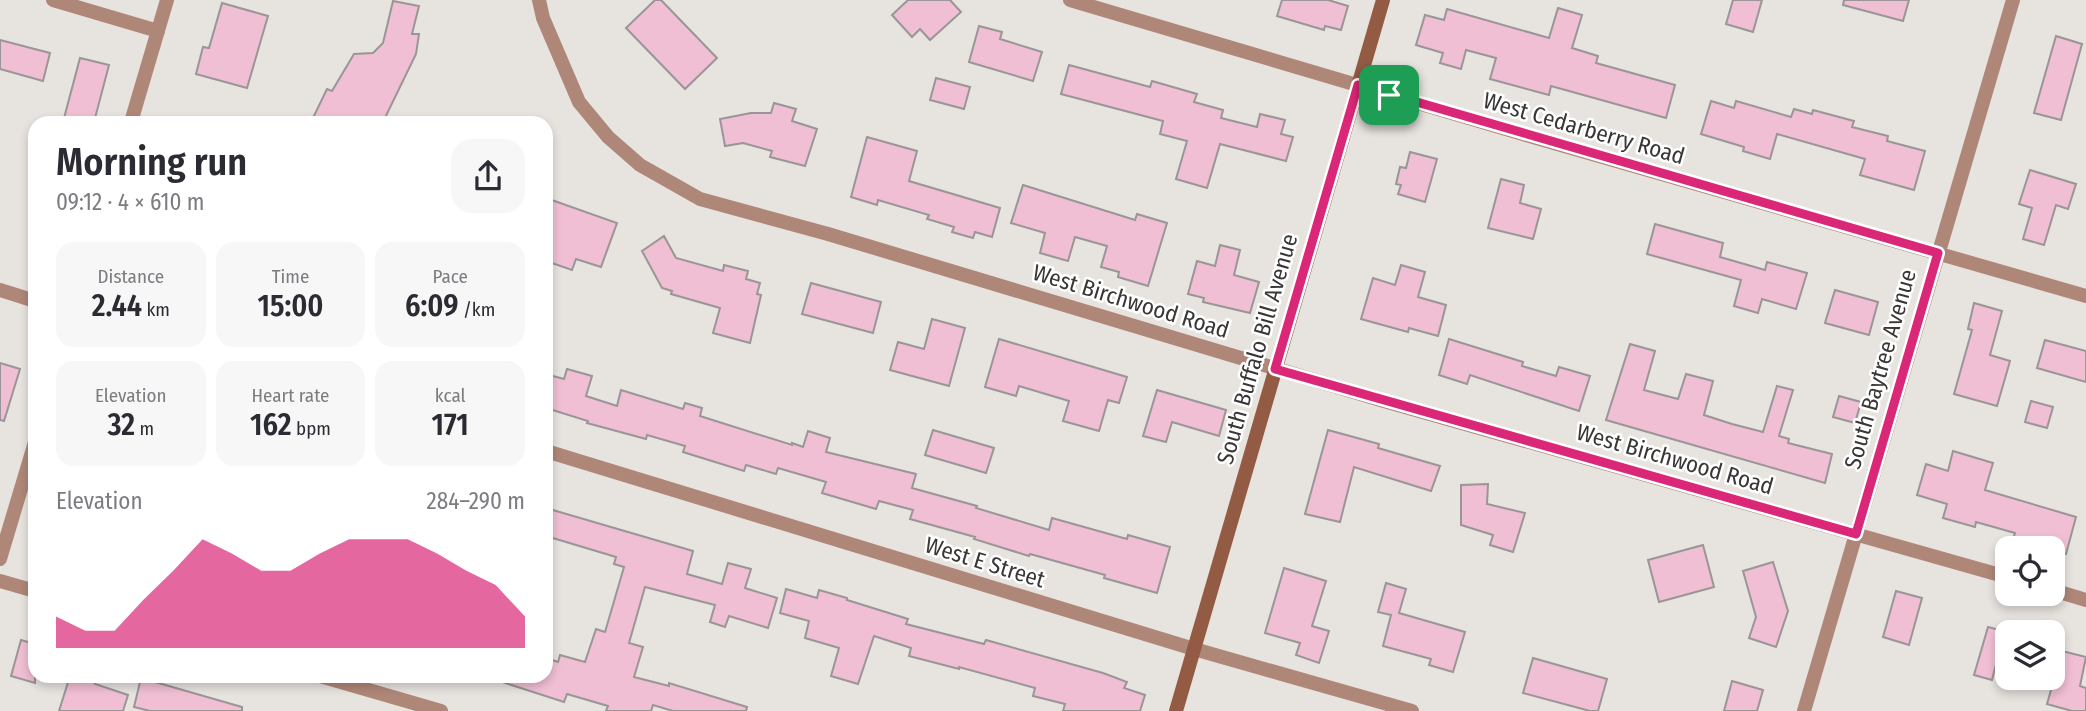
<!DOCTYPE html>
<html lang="en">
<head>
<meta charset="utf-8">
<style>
	:root { --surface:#fff; --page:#f7f7f7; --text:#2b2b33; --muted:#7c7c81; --accent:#db2777 }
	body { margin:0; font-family:"Fira Sans Condensed",sans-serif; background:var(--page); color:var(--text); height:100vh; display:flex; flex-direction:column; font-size:26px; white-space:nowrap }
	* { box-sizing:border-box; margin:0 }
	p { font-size:23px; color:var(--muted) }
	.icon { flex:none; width:38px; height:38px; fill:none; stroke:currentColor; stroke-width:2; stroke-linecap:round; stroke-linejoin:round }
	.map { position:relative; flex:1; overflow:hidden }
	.sheet { position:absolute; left:28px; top:116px; width:525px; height:567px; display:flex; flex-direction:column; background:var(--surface); border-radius:21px; box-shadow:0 4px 10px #0003 }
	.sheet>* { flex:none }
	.controls { position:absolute; left:1995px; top:536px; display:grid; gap:14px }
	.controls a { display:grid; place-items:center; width:70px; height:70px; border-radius:14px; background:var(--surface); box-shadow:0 4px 10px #0003; font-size:35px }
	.pin { position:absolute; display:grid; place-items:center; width:60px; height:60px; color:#fff; margin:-30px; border-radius:14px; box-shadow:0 4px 10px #0006 }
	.round { display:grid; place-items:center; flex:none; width:74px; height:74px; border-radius:21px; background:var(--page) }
	.head { display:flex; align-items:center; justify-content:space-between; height:119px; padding:0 28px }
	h1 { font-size:38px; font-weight:600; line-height:52px }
	.stats { display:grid; grid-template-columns:repeat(3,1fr); gap:10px; height:119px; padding:7px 28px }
	.stats div { display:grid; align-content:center; border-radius:18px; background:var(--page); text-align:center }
	.stats b { font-size:30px; font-weight:600 }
	.stats small { font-size:19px; font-weight:400 }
	.stats p { font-size:19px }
	.chart { height:196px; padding:14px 28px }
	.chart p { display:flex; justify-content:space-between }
	.chart svg { width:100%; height:126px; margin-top:7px; fill:var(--accent); opacity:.7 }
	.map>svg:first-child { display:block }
</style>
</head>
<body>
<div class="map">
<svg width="2086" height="711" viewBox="0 0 2086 711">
	<rect width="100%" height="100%" fill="#e7e3df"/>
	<g fill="#f0bfd3" stroke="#9a9597" stroke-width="2">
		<polygon points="655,0 661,0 717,58 685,89 626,28"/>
		<polygon points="908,0 950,0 961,12 930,40 920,29 912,37 892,15"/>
		<polygon points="1282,0 1328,0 1348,6 1341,30 1325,26 1324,30 1277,16"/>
		<polygon points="1733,0 1762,0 1753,32 1726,24"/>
		<polygon points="1844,0 1909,0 1903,21 1843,5"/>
		<polygon points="393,1 419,6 412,34 419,34 416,54 383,122 311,122 327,89 332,91 354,54 373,53 383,43"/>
		<polygon points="222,3 268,16 247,88 196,74 203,47 209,48"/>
		<polygon points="1558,8 1582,15 1572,48 1598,56 1596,63 1675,85 1666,118 1551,86 1549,95 1490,79 1496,58 1466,50 1461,69 1440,63 1443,53 1416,45 1425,15 1444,20 1447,9 1549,38"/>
		<polygon points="979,26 1002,32 1000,39 1042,52 1033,81 969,62"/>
		<polygon points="2056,36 2082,44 2061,120 2034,113"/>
		<polygon points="0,40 50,53 43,81 0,69"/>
		<polygon points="80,58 109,65 94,122 63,122"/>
		<polygon points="1069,65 1150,87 1152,81 1197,94 1194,102 1223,110 1221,118 1257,127 1260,114 1285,120 1281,134 1293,137 1286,161 1220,144 1207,188 1176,179 1187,141 1160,134 1163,121 1061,94"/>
		<polygon points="936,78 970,87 964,109 930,100"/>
		<polygon points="1711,101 1734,108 1736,101 1791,117 1794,109 1812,114 1813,110 1854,121 1852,127 1888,136 1887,141 1925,151 1914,190 1860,175 1865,159 1777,134 1770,159 1743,151 1744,147 1701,134"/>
		<polygon points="774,103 796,109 792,121 817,129 805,166 770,157 772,151 743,143 725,146 720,119 751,113 771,113"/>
		<polygon points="867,137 917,151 909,181 1000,208 992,237 975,232 973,238 952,232 954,227 927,219 929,215 878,200 877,205 851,197"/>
		<polygon points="1410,152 1437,159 1425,202 1398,194 1401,185 1396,184 1400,167 1406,168"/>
		<polygon points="2030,170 2076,184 2068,209 2056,205 2044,245 2023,239 2032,208 2019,204"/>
		<polygon points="1501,179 1524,185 1520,203 1541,209 1533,239 1488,228"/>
		<polygon points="1023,185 1135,220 1137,214 1167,223 1148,286 1118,277 1119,272 1101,267 1107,246 1075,237 1068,261 1040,253 1045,233 1011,223"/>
		<polygon points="546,198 617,223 601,267 576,259 572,270 546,261"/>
		<polygon points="1655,224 1723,243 1720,257 1765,270 1767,262 1807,273 1796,309 1762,299 1758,313 1734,306 1741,280 1647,254"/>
		<polygon points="664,236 676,258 723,271 724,265 748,271 746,279 760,283 757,294 761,295 750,343 713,333 720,308 671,294 672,291 662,288 642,251"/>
		<polygon points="1220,245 1240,250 1234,275 1259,282 1250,313 1203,302 1204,298 1188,294 1197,261 1215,266"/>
		<polygon points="1401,265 1425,272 1418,297 1446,305 1438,336 1409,328 1408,332 1361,319 1373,278 1395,285"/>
		<polygon points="811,283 881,302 873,333 802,314"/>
		<polygon points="1835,290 1878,302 1869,335 1825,323"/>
		<polygon points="1974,303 2002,311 1990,355 2010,361 1997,406 1954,394 1972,330 1968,329"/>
		<polygon points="932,319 965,328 949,386 890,370 898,342 924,349"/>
		<polygon points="999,339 1127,377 1119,403 1108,400 1099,431 1063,421 1069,401 1019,386 1016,396 985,387"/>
		<polygon points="1449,339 1523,362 1522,366 1556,376 1559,367 1590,376 1579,411 1470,375 1467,384 1439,375"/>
		<polygon points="2045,340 2086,351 2086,382 2037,368"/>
		<polygon points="1630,344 1655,351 1644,390 1678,399 1686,374 1713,381 1704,415 1732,424 1763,432 1777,386 1793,390 1779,436 1789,439 1788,443 1832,454 1825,483 1606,420"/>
		<polygon points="0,363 20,369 4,421 0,420"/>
		<polygon points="567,369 592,376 586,396 617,406 621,390 683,409 685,403 702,408 700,416 792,445 792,443 803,447 808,431 830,438 826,452 916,474 912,488 977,506 976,508 1049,530 1052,518 1127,539 1128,535 1170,547 1157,593 1104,578 1105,575 1030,554 1029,556 974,539 975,537 910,519 913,510 879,501 876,509 822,493 826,482 778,468 776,474 746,465 744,471 683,452 685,446 647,435 646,439 587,423 588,421 546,408 546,374 564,379"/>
		<polygon points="1157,390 1226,410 1219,436 1172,422 1166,442 1143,436"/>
		<polygon points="1839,396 1861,402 1855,423 1833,417"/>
		<polygon points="2031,401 2053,407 2047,428 2025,422"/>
		<polygon points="933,430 994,448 986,473 925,455"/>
		<polygon points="1328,430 1379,444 1378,448 1440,466 1431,491 1354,467 1340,522 1305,514"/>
		<polygon points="1953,451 1993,463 1985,490 2076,517 2066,554 2053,550 2053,548 2044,548 2013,539 2015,533 1976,522 1975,527 1943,518 1947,504 1917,495 1926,464 1948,471"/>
		<polygon points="1488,484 1487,504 1525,513 1513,552 1490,545 1493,535 1461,525 1461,485"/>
		<polygon points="546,508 693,551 687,574 722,584 728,563 751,569 745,588 777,598 768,628 729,616 725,627 710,622 715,605 645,587 629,643 643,647 634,677 669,686 669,683 747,707 746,711 673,711 653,705 651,711 606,711 608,706 567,694 564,702 496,680 496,676 546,676 546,658 558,662 560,655 585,662 596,629 605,632 624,567 614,564 616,557 546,536"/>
		<polygon points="1703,545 1714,587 1659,602 1648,560"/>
		<polygon points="1773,562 1788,611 1776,647 1749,638 1756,617 1743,571"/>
		<polygon points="1284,568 1326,581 1312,626 1329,631 1319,663 1296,655 1300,643 1265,633"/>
		<polygon points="1386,583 1406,589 1399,613 1465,632 1453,672 1429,665 1431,659 1383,646 1391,615 1378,612"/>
		<polygon points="786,589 817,598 819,590 847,598 847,600 908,619 906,624 984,644 986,640 1103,673 1127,682 1124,688 1145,695 1140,711 1063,711 1065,704 1033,696 1035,688 959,667 959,669 909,656 911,648 874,636 858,684 831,676 839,648 805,638 809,621 780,613"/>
		<polygon points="1896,591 1922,598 1909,645 1883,637"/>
		<polygon points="1988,627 2007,632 2007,668 1996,664 1992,680 1974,675"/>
		<polygon points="21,640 35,644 35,683 11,676"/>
		<polygon points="2062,651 2086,657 2080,686 2086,688 2086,711 2072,711 2047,704"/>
		<polygon points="1533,658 1607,679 1598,711 1590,711 1523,693"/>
		<polygon points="70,676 98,676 95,684 128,695 123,711 59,711"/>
		<polygon points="141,678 242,707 242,711 150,711 134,707"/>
		<polygon points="1732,681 1763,690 1757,711 1724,711"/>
	</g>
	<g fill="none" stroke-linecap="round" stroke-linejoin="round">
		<g stroke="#af8778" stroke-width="14">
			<polyline points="53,0 158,31"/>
			<polyline points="539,0 543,18 579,102 608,137 640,165 700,199 828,234 1384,401 2007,577"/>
			<polyline points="1070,0 1533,137 2086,296"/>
			<polyline points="131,122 167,0"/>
			<polyline points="0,290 35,301"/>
			<polyline points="546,451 1194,649 1412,711"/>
			<polyline points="0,559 35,442"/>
			<polyline points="0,581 35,591"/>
			<polyline points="2053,590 2086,600"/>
			<polyline points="320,676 441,711"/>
			<polyline points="1804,711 2013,0"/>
		</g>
		<polyline stroke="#935a44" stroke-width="14" points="1176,711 1383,0"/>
	</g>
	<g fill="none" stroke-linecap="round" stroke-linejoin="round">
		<g stroke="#fff" stroke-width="14">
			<polygon id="route" points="1358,85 1938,253 1856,534 1275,369"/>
		</g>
		<use href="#route" stroke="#db2777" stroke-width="9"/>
	</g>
	<g text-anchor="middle" stroke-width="5" stroke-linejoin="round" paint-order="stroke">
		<g font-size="23" fill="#393736" stroke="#fff">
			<text transform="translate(1584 128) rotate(16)" y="8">West Cedarberry Road</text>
			<text transform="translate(1131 301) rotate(17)" y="8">West Birchwood Road</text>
			<text transform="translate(1257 349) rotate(-74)" y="8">South Buffalo Bill Avenue</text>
			<text transform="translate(1880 369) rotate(-74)" y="8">South Baytree Avenue</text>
			<text transform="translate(1675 459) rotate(16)" y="8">West Birchwood Road</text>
			<text transform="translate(985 562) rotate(17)" y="8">West E Street</text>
		</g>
	</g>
</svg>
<div class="controls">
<a><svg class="icon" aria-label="locate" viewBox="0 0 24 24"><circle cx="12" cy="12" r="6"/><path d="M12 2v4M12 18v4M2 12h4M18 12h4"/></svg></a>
<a><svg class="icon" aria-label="layers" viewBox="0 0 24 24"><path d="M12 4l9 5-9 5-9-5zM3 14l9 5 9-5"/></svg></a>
</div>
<div class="pin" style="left:1389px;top:95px;background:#1e9e55"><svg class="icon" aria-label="arrive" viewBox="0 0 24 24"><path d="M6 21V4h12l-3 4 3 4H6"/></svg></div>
<section class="sheet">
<div class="head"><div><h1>Morning run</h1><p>09:12 · 4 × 610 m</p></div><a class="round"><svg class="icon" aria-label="share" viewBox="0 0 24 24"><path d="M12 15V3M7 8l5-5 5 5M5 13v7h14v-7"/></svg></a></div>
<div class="stats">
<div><p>Distance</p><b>2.44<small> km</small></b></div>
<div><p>Time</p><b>15:00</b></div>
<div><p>Pace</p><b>6:09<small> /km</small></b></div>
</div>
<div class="stats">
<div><p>Elevation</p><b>32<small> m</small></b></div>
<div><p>Heart rate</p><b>162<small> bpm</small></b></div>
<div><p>kcal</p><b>171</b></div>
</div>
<div class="chart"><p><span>Elevation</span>284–290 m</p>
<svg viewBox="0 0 160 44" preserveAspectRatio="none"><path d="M0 44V33L10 38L20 38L30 27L40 17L50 6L60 11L70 17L80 17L90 11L100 6L110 6L120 6L130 11L140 17L150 22L160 33V44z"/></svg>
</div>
</section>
</div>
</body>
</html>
